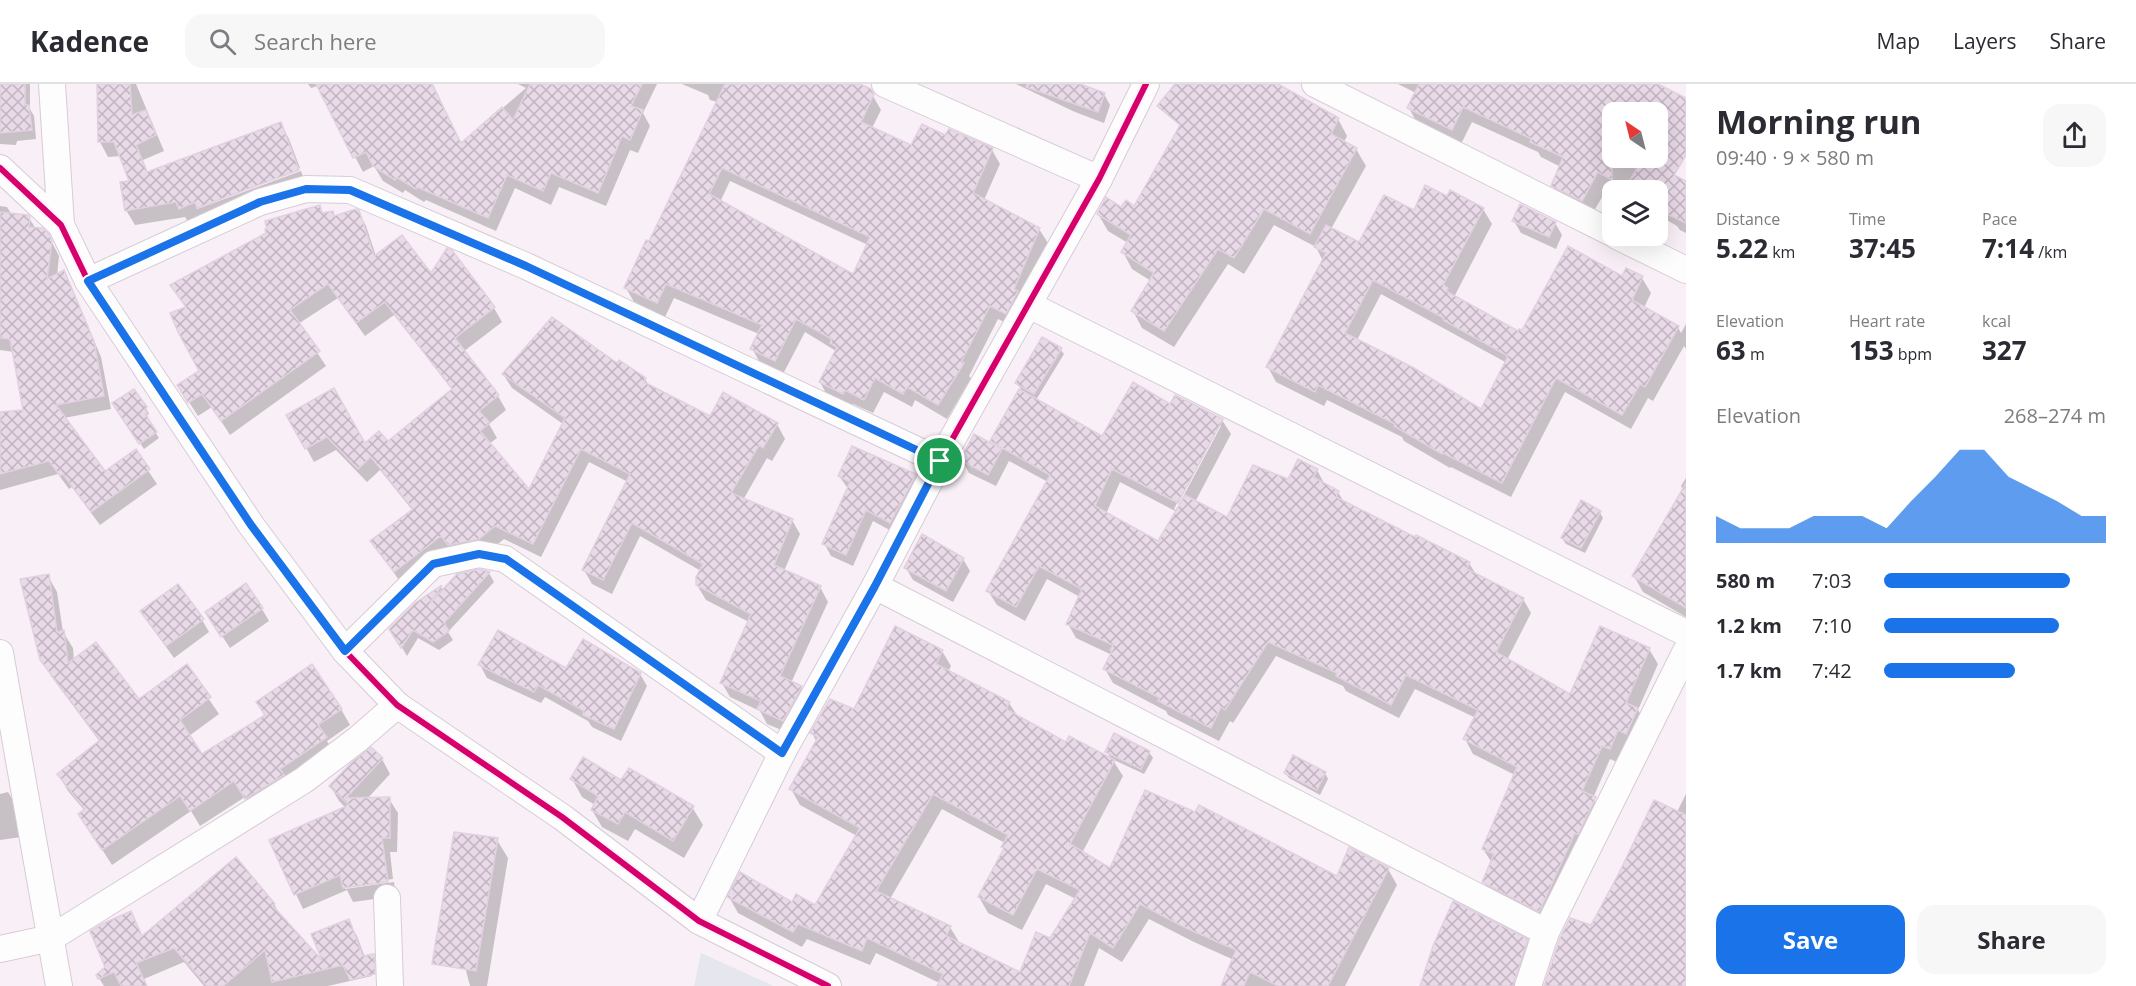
<!DOCTYPE html>
<html lang="en">
<head>
<meta charset="utf-8">
<style>
	:root { --surface:#fff; --page:#f7f7f7; --text:#2b2b33; --muted:#7c7c81; --line:#e1e1e2; --accent:#1a73e8 }
	body { margin:0; font-family:"Open Sans",sans-serif; background:var(--page); color:var(--text); height:100vh; display:flex; flex-direction:column; font-size:22px; white-space:nowrap }
	* { box-sizing:border-box; margin:0 }
	p { font-size:20px; color:var(--muted) }
	.icon { flex:none; width:33px; height:33px; fill:none; stroke:currentColor; stroke-width:2; stroke-linecap:round; stroke-linejoin:round }
	.map { position:relative; flex:1; overflow:hidden }
	.details { display:flex; flex-direction:column; background:var(--surface); width:450px }
	.details>* { flex:none }
	.needle { width:39px; rotate:325deg }
	.controls { position:absolute; left:1602px; top:18px; display:grid; gap:12px }
	.controls a { display:grid; place-items:center; width:66px; height:66px; border-radius:12px; background:var(--surface); box-shadow:0 6px 24px #0002; font-size:30px }
	.pin { position:absolute; display:grid; place-items:center; width:51px; height:51px; color:#fff; margin:-26px; border:3px solid #fff; border-radius:50%; box-shadow:0 2px 6px #0007 }
	.round { display:grid; place-items:center; flex:none; width:63px; height:63px; border-radius:18px; background:var(--page) }
	.summary { display:flex; align-items:center; justify-content:space-between; height:102px; padding:0 30px }
	h1 { font-size:33px; font-weight:700; line-height:45px }
	.metrics { display:grid; grid-template-columns:repeat(3,1fr); gap:9px; height:102px; padding:6px 30px }
	.metrics div { display:grid; align-content:center }
	.metrics b { font-size:26px; font-weight:700 }
	.metrics small { font-size:16px; font-weight:400 }
	.metrics p { font-size:16px }
	.chart { height:168px; padding:12px 30px }
	.chart p { display:flex; justify-content:space-between }
	.chart svg { width:100%; height:108px; margin-top:6px; fill:var(--accent); opacity:.7 }
	.cta { display:flex; gap:12px; margin-top:auto; padding:12px 30px }
	.cta a { flex:1; height:69px; border-radius:18px; background:var(--accent); color:#fff; font-size:24px; font-weight:700; line-height:69px; text-align:center }
	.cta a+a { background:var(--page); color:var(--text) }
	ul { padding:0 30px; list-style:none; font-size:20px }
	li { display:grid; grid-template-columns:96px 72px 1fr; align-items:center; height:45px }
	li i { height:15px; border-radius:8px; background:var(--accent) }
	header { display:flex; align-items:center; gap:36px; box-sizing:border-box; height:84px; padding:0 30px; background:var(--surface); border-bottom:2px solid var(--line) }
	header strong { font-size:28px }
	nav { display:flex; gap:33px; margin-inline-start:auto; font-size:21px }
	.search { width:420px; height:54px; background:var(--page); display:flex; align-items:center; gap:15px; box-sizing:border-box; padding:0 21px; border-radius:18px; color:var(--muted); font-size:22px }
	main { display:flex; flex:1; min-height:0 }
	.map>svg:first-child { display:block }
</style>
</head>
<body>
<header>
<strong>Kadence</strong>
<div class="search"><svg class="icon" aria-label="search" viewBox="0 0 24 24"><circle cx="10" cy="10" r="6"/><path d="M15 15l6 6"/></svg>Search here</div>
<nav><a>Map</a><a>Layers</a><a>Share</a></nav>
</header>
<main>
<div class="map">
<svg width="1686" height="902" viewBox="0 0 1686 902">
	<defs>
		<pattern id="building-cross-hatch" width="8" height="8" patternUnits="userSpaceOnUse" patternTransform="scale(1.5)"><rect width="8" height="8" fill="#e8dae7"/><path d="M0 0l8 8M0 8l8-8" fill="none" stroke="#c1b3c0"/></pattern>
	</defs>
	<rect width="100%" height="100%" fill="#f9f0f7"/>
	<polygon fill="#e6e6ef" points="701,868 701,869 774,902 694,902"/>
	<g fill="#0003" fill-rule="evenodd">
		<polygon points="0,0 30,0 30,25 34,32 36,55 17,57 16,61 0,60"/>
		<polygon points="98,0 140,0 136,0 164,67 143,76 148,89 281,40 289,55 300,84 197,122 197,125 301,87 306,101 189,139 185,133 135,141 126,126 131,98 121,72 108,73 100,58"/>
		<polygon points="308,0 433,0 461,60 526,4 518,0 657,0 643,29 650,42 638,69 630,66 606,122 559,103 551,121 515,104 496,147 426,116 424,118 405,106 403,109 383,97 374,82 363,88 318,2 311,4"/>
		<path d="M 682,0 L 846,0 L 873,12 L 881,26 L 872,44 L 912,63 L 946,53 L 992,66 L 1000,80 L 984,116 L 1039,145 L 1048,159 L 1023,217 L 1014,243 L 998,235 L 969,292 L 971,294 L 947,335 L 915,316 L 912,323 L 884,308 L 873,329 L 853,320 L 851,324 L 828,313 L 820,298 L 836,267 L 805,248 L 783,290 L 760,279 L 752,264 L 759,250 L 674,214 L 665,233 L 634,218 L 626,204 L 650,159 L 717,18 L 710,16 L 708,11 ZM 730,97 L 868,161 L 854,192 L 720,118 Z"/>
		<polygon points="1016,0 1082,0 1104,10 1110,21 1104,39 1075,28"/>
		<path d="M 1201,0 L 1275,0 L 1338,35 L 1347,52 L 1344,58 L 1356,65 L 1366,82 L 1331,145 L 1360,160 L 1414,128 L 1448,114 L 1483,125 L 1492,140 L 1454,213 L 1519,249 L 1623,194 L 1627,186 L 1642,194 L 1651,209 L 1644,224 L 1678,243 L 1681,249 L 1686,240 L 1686,265 L 1684,262 L 1653,317 L 1648,314 L 1631,345 L 1565,308 L 1511,413 L 1451,383 L 1450,384 L 1404,357 L 1402,353 L 1327,316 L 1324,322 L 1276,298 L 1268,283 L 1323,177 L 1316,163 L 1274,141 L 1244,190 L 1228,180 L 1174,263 L 1142,244 L 1133,227 L 1151,197 L 1132,185 L 1123,168 L 1128,159 L 1108,147 L 1098,130 L 1135,124 L 1181,42 ZM 1381,210 L 1507,279 L 1482,327 L 1357,256 Z"/>
		<polygon points="1398,0 1658,0 1686,15 1686,65 1658,53 1658,28 1612,28 1612,33 1600,59 1612,65 1612,74 1632,74 1686,98 1686,149 1680,146 1677,142 1658,131 1658,106 1615,106 1608,103 1591,132 1561,117 1553,102 1561,83 1541,73 1538,68 1472,38 1461,60 1417,39 1409,24 1416,9"/>
		<polygon points="0,122 7,123 12,131 29,134 36,145 48,151 59,172 57,192 64,188 71,202 101,273 111,325 64,334 104,389 135,367 157,400 100,441 72,403 69,405 58,390 0,406 0,330 25,327 14,268 0,266"/>
		<polygon points="319,123 323,131 332,128 335,133 358,127 366,142 376,172 432,191 451,168 494,224 502,238 463,268 498,312 506,326 489,340 497,354 489,360 529,408 563,340 512,304 503,290 618,281 645,295 650,303 711,334 777,340 785,355 772,377 767,374 743,416 792,436 800,450 784,487 820,503 828,518 791,599 801,603 809,617 791,650 767,640 760,627 730,613 722,599 749,538 706,516 697,501 701,487 640,452 612,510 592,500 584,486 628,398 589,378 541,473 504,455 487,469 403,502 372,457 413,427 380,386 367,398 336,366 314,378 288,331 364,361 387,359 453,306 394,231 365,252 338,214 298,240 326,282 230,351 212,323 198,332 187,315 201,287 187,224"/>
		<polygon points="1514,137 1555,139 1562,151 1556,165 1521,149"/>
		<path d="M 1060,265 L 1064,270 L 1036,316 L 1102,354 L 1171,322 L 1222,336 L 1231,350 L 1195,418 L 1228,435 L 1289,397 L 1317,386 L 1325,401 L 1338,408 L 1345,420 L 1469,479 L 1477,492 L 1523,515 L 1531,529 L 1507,576 L 1570,612 L 1649,565 L 1658,580 L 1638,626 L 1646,639 L 1619,679 L 1610,675 L 1593,714 L 1603,729 L 1548,841 L 1492,813 L 1484,798 L 1492,779 L 1483,765 L 1515,691 L 1473,670 L 1465,655 L 1476,634 L 1415,605 L 1399,634 L 1346,607 L 1343,602 L 1276,572 L 1233,639 L 1230,637 L 1219,657 L 1168,631 L 1166,627 L 1113,599 L 1105,585 L 1112,571 L 1076,554 L 1068,540 L 1080,513 L 1047,495 L 1025,537 L 997,521 L 988,507 L 1048,398 L 1009,377 L 996,402 L 969,389 L 962,376 L 995,363 L 992,357 L 1021,305 L 1017,299 ZM 1218,342 L 1221,342 L 1176,426 L 1174,425 ZM 1120,398 L 1177,428 L 1159,459 L 1106,430 Z"/>
		<polygon points="146,324 149,330 147,331 149,335 148,337 159,354 144,365 117,325"/>
		<polygon points="915,391 922,404 897,450 873,437 853,482 831,472 824,459 849,406 839,392"/>
		<polygon points="1686,394 1686,533 1643,508 1634,492 1683,406 1681,402"/>
		<polygon points="1600,429 1603,434 1585,469 1566,460 1562,454"/>
		<polygon points="963,475 970,487 953,518 913,496 906,484"/>
		<polygon points="489,489 494,498 448,548 453,556 439,566 418,554 407,572 391,545 415,521 441,503 444,507"/>
		<polygon points="48,492 57,508 63,548 73,564 74,577 139,617 186,582 219,630 189,652 202,672 341,625 350,641 327,657 335,670 256,730 245,713 200,742 191,727 112,781 80,731 85,727 68,707 59,691 100,658 51,592 42,575"/>
		<polygon points="262,525 269,537 230,564 214,540"/>
		<polygon points="202,536 209,548 174,574 149,539"/>
		<path d="M 942,567 L 951,582 L 948,588 L 1009,619 L 1018,633 L 1067,660 L 1112,676 L 1107,668 L 1149,668 L 1153,674 L 1144,690 L 1112,675 L 1123,692 L 1082,769 L 1111,786 L 1338,794 L 1388,785 L 1397,801 L 1345,902 L 1223,902 L 1234,876 L 1194,858 L 1149,835 L 1122,878 L 1099,864 L 1084,902 L 946,902 L 876,869 L 870,881 L 807,855 L 802,863 L 738,829 L 729,813 L 816,823 L 857,752 L 800,721 L 791,705 L 817,658 L 812,649 L 854,627 ZM 942,725 L 1005,759 L 1003,763 L 1005,766 L 979,813 L 988,829 L 1022,846 L 1046,800 L 1076,815 L 1051,856 L 1021,891 L 959,858 L 950,843 L 890,815 Z"/>
		<polygon points="480,581 640,590 647,602 621,657 592,643 588,637 545,613 541,619 487,594"/>
		<polygon points="382,675 390,690 367,715 389,715 398,729 397,768 390,768 393,795 345,802 345,805 394,798 396,812 353,818 347,806 303,825 271,757 346,724 339,717 331,703"/>
		<polygon points="1285,689 1325,689 1328,695 1320,711 1289,694"/>
		<polygon points="572,695 622,698 692,723 703,741 684,774 635,745 628,757 602,743 592,726 595,721 582,713"/>
		<polygon points="8,708 16,721 21,753 0,756 0,710"/>
		<polygon points="1686,710 1686,902 1545,902 1677,728"/>
		<polygon points="497,756 508,774 487,902 470,902 463,875"/>
		<polygon points="274,820 280,831 326,883 348,837 357,852 372,892 328,902 202,902 204,902 184,878 144,895 147,902 104,902 97,891 106,884 131,829 143,853"/>
		<polygon points="1527,857 1536,873 1526,902 1422,902"/>
	</g>
	<g fill="url(#building-cross-hatch)" stroke="#e2d1e2" stroke-width="1.5" fill-rule="evenodd">
		<polygon points="0,0 25,0 25,21 29,21 32,46 0,49"/>
		<polygon points="97,0 130,0 132,31 146,26 156,51 136,61 147,88 281,38 299,86 197,124 195,118 179,125 176,118 125,127 120,98 129,97 114,58 98,58"/>
		<polygon points="316,0 432,0 461,59 502,23 513,36 530,0 642,0 631,22 643,26 630,56 622,52 598,109 551,89 543,107 507,91 488,134 417,103 416,105 396,93 395,96 373,82 366,68 353,74"/>
		<path d="M 725,0 L 860,0 L 871,5 L 874,10 L 861,38 L 911,61 L 922,40 L 945,51 L 949,45 L 993,64 L 973,109 L 1040,144 L 1014,205 L 1018,207 L 1006,230 L 990,222 L 961,278 L 964,279 L 938,321 L 907,303 L 903,310 L 875,294 L 864,316 L 845,306 L 843,310 L 819,298 L 837,263 L 830,259 L 832,255 L 796,235 L 775,277 L 750,265 L 762,241 L 666,200 L 657,219 L 624,204 L 646,156 L 649,157 ZM 722,84 L 870,153 L 853,190 L 709,110 Z"/>
		<polygon points="1027,0 1080,0 1105,9 1098,28 1026,3"/>
		<polygon points="1175,0 1278,0 1339,34 1331,50 1357,64 1310,150 1264,125 1234,174 1218,165 1164,247 1131,227 1154,189 1121,168 1131,151 1097,130 1106,113 1121,123 1126,116 1134,122 1180,41 1157,22"/>
		<polygon points="1419,0 1658,0 1686,14 1686,71 1674,91 1686,97 1686,139 1658,126 1658,106 1624,106 1643,74 1658,74 1658,28 1612,28 1612,96 1598,88 1582,117 1551,102 1563,73 1530,58 1532,55 1463,23 1452,46 1407,24"/>
		<path d="M 1425,101 L 1447,112 L 1450,106 L 1484,124 L 1443,201 L 1448,204 L 1446,207 L 1518,247 L 1519,245 L 1522,246 L 1568,162 L 1622,192 L 1626,184 L 1643,192 L 1632,216 L 1679,242 L 1645,303 L 1640,300 L 1622,331 L 1556,294 L 1502,399 L 1443,369 L 1442,370 L 1394,342 L 1395,340 L 1318,301 L 1315,308 L 1266,283 L 1326,169 L 1314,163 L 1326,141 L 1359,158 L 1384,111 L 1414,126 ZM 1373,196 L 1444,234 L 1443,236 L 1508,272 L 1481,325 L 1414,284 L 1345,249 Z"/>
		<polygon points="1520,120 1556,138 1549,153 1512,137"/>
		<polygon points="320,121 322,129 333,127 334,132 356,125 359,126 374,172 402,151 431,189 447,164 452,166 495,223 455,254 499,311 479,327 490,339 480,347 529,405 565,334 502,290 552,233 617,279 619,276 646,294 644,298 710,332 723,308 778,339 763,364 759,361 731,409 793,435 774,481 821,502 780,592 802,602 783,637 757,625 761,617 720,599 751,530 696,501 696,493 703,480 632,439 603,496 582,486 630,390 581,365 533,460 495,442 479,455 448,461 441,452 394,488 370,457 413,425 371,373 358,385 327,353 305,365 286,331 334,304 365,359 379,347 388,357 452,305 385,218 356,239 328,200 290,226 320,267 221,337 202,310 188,319 177,301 199,287 178,248 170,229 186,223 170,201 266,149 265,145 267,145 265,137"/>
		<polygon points="0,128 28,131 30,133 29,143 42,144 49,150 52,157 47,195 64,186 94,257 104,312 56,321 105,387 136,365 150,385 91,428 63,390 60,392 49,377 0,390 0,328 23,326 10,255 0,254"/>
		<polygon points="1042,253 1062,264 1034,310 1015,299"/>
		<polygon points="1133,298 1170,320 1175,311 1223,335 1178,419 1112,385 1095,422 1158,457 1185,411 1227,433 1253,381 1288,395 1298,375 1318,385 1313,393 1339,407 1336,413 1415,453 1416,451 1470,478 1467,485 1524,514 1496,568 1570,610 1600,542 1650,564 1626,619 1638,624 1626,650 1618,646 1610,665 1602,662 1582,707 1596,713 1578,750 1575,749 1539,828 1482,798 1494,770 1482,765 1517,683 1463,655 1478,626 1406,591 1391,621 1336,592 1337,589 1268,558 1225,626 1221,623 1211,644 1158,617 1160,614 1103,585 1112,567 1110,566 1113,561 1066,540 1082,505 1039,482 1016,523 986,507 1050,391 990,357 1019,305 1102,352"/>
		<polygon points="134,305 147,323 145,325 147,329 145,330 157,348 139,360 112,319"/>
		<polygon points="974,350 1002,365 988,391 960,376"/>
		<polygon points="852,362 916,390 890,439 866,426 846,471 822,460 850,398 838,392"/>
		<polygon points="1686,399 1686,524 1632,492"/>
		<polygon points="1581,416 1601,427 1581,464 1561,454"/>
		<polygon points="922,450 964,474 946,507 904,484"/>
		<polygon points="479,485 490,488 444,539 449,547 433,558 413,546 401,564 389,545 415,519 442,501 430,519 457,490"/>
		<polygon points="49,490 57,548 64,546 68,579 96,558 139,615 187,580 211,613 180,636 202,670 265,631 256,618 312,580 342,625 318,641 327,653 280,685 284,691 245,715 234,697 190,727 180,712 102,766 78,730 85,725 57,690 100,656 40,576 20,495"/>
		<polygon points="246,499 263,524 221,553 205,528"/>
		<polygon points="178,500 204,535 166,562 140,527"/>
		<path d="M 895,542 L 943,566 L 936,580 L 1010,618 L 1006,625 L 1066,658 L 1069,652 L 1115,676 L 1070,760 L 1110,784 L 1145,706 L 1195,728 L 1199,721 L 1337,792 L 1349,763 L 1389,784 L 1328,902 L 1278,902 L 1250,888 L 1244,902 L 1221,902 L 1236,866 L 1184,843 L 1140,820 L 1113,864 L 1090,849 L 1069,902 L 937,902 L 943,890 L 867,854 L 862,867 L 798,840 L 793,848 L 727,813 L 740,788 L 792,818 L 796,810 L 815,821 L 860,744 L 789,705 L 818,653 L 810,649 L 830,615 L 854,625 ZM 933,710 L 1008,751 L 1001,763 L 1004,764 L 978,813 L 1013,831 L 1037,785 L 1080,806 L 1050,854 L 1036,848 L 1020,888 L 946,852 L 951,842 L 876,807 Z"/>
		<polygon points="498,546 566,584 583,555 641,589 614,645 583,631 584,627 538,601 534,608 478,581"/>
		<polygon points="1114,649 1150,667 1141,685 1105,668"/>
		<polygon points="371,663 383,674 346,714 390,713 390,754 382,754 388,798 343,804 340,791 294,811 269,756 349,721 329,702 352,678"/>
		<polygon points="1293,671 1326,688 1317,706 1284,689"/>
		<polygon points="583,673 621,696 629,684 694,722 673,757 625,728 618,740 591,726 598,712 570,695"/>
		<polygon points="1654,716 1686,731 1686,902 1544,902 1560,854 1570,834 1591,841 1619,789"/>
		<polygon points="454,748 498,754 476,887 432,880"/>
		<polygon points="236,773 275,820 272,821 322,876 311,850 349,835 363,872 374,870 375,890 350,896 343,881 272,898 265,866 223,902 207,902 174,864 136,879 147,902 121,902 114,888 98,895 96,891 105,883 90,847 104,839 131,827 142,852"/>
		<polygon points="1453,817 1528,855 1513,902 1420,902 1433,862"/>
	</g>
	<g fill="none" stroke-linecap="round" stroke-linejoin="round">
		<g stroke="#d7cbd6" stroke-width="28">
			<g id="street">
				<polyline points="52,0 61,141"/>
				<polyline points="885,0 1099,95"/>
				<polyline points="1315,0 1612,149"/>
				<polyline points="0,84 61,141 88,197 251,441 345,567 397,621 562,733 699,837 828,902"/>
				<polyline points="1617,152 1686,186"/>
				<polyline points="88,197 260,118 306,105 350,106 526,182 940,377 1099,95 1146,0"/>
				<polyline points="1029,221 1686,549"/>
				<polyline points="875,502 1546,848"/>
				<polyline points="345,567 433,480 479,470 505,475 782,669"/>
				<polyline points="0,569 59,902"/>
				<polyline points="387,814 390,902"/>
				<polyline points="699,837 782,669 875,502 940,377"/>
				<polyline points="0,865 51,854 304,696 358,655 397,621"/>
				<polyline points="1528,902 1546,848 1686,567"/>
			</g>
		</g>
		<use href="#street" stroke="#fefdfe" stroke-width="26"/>
		<g stroke="#fff2fc" stroke-width="10">
			<g id="cycleway">
				<polyline points="0,84 61,141 88,197 251,441 345,567 397,621 562,733 699,837 828,902"/>
				<polyline points="88,197 260,118 306,105 350,106 526,182 940,377 1099,95 1146,0"/>
			</g>
		</g>
		<use href="#cycleway" stroke="#d6006c" stroke-width="6"/>
	</g>
	<g fill="none" stroke-linecap="round" stroke-linejoin="round">
		<g stroke="#fff" stroke-width="12">
			<polygon id="route" points="306,105 350,106 526,182 940,377 875,502 782,669 506,475 479,470 433,480 345,567 251,441 88,197 260,118"/>
		</g>
		<use href="#route" stroke="#1a73e8" stroke-width="8"/>
	</g>
</svg>
<div class="controls">
<a><svg class="needle" viewBox="-14 -14 28 28"><path d="M0-13l5 13h-10z" fill="#e53935"/><path d="M0 13l5-13h-10z" fill="#7c7c81"/></svg></a>
<a><svg class="icon" aria-label="layers" viewBox="0 0 24 24"><path d="M12 4l9 5-9 5-9-5zM3 14l9 5 9-5"/></svg></a>
</div>
<div class="pin" style="left:940px;top:377px;background:#1e9e55"><svg class="icon" aria-label="arrive" viewBox="0 0 24 24"><path d="M6 21V4h12l-3 4 3 4H6"/></svg></div>
</div>
<section class="details">
<div class="summary"><div><h1>Morning run</h1><p>09:40 · 9 × 580 m</p></div><a class="round"><svg class="icon" aria-label="share" viewBox="0 0 24 24"><path d="M12 15V3M7 8l5-5 5 5M5 13v7h14v-7"/></svg></a></div>
<div class="metrics">
<div><p>Distance</p><b>5.22<small> km</small></b></div>
<div><p>Time</p><b>37:45</b></div>
<div><p>Pace</p><b>7:14<small> /km</small></b></div>
</div>
<div class="metrics">
<div><p>Elevation</p><b>63<small> m</small></b></div>
<div><p>Heart rate</p><b>153<small> bpm</small></b></div>
<div><p>kcal</p><b>327</b></div>
</div>
<div class="chart"><p><span>Elevation</span>268–274 m</p>
<svg viewBox="0 0 160 44" preserveAspectRatio="none"><path d="M0 44V33L10 38L20 38L30 38L40 33L50 33L60 33L70 38L80 27L90 17L100 6L110 6L120 17L130 22L140 27L150 33L160 33V44z"/></svg>
</div>
<ul>
<li><b>580 m</b>7:03<i style="width:84%"></i></li>
<li><b>1.2 km</b>7:10<i style="width:79%"></i></li>
<li><b>1.7 km</b>7:42<i style="width:59%"></i></li>
</ul>
<div class="cta"><a>Save</a><a>Share</a></div>
</section>
</main>
</body>
</html>
